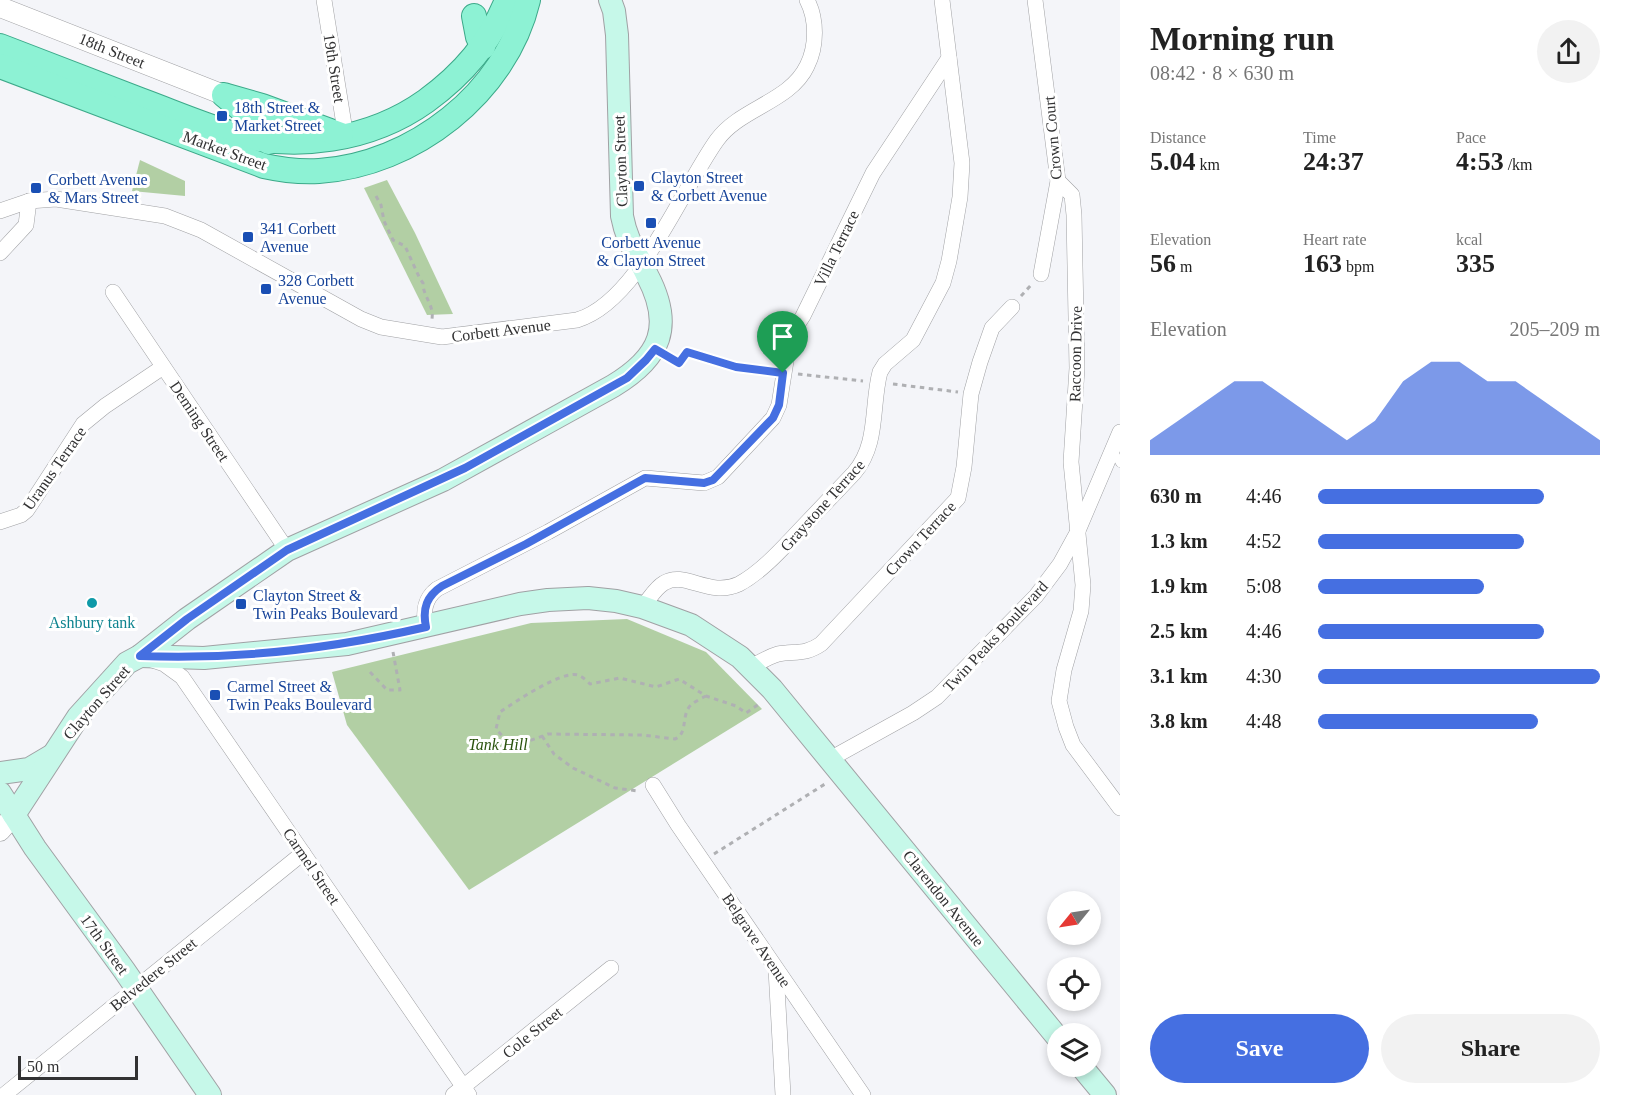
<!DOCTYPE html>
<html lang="en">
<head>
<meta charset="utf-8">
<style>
	:root { --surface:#fff; --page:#f2f2f2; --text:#222; --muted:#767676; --accent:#456fe1 }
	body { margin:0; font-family:"Times New Roman",serif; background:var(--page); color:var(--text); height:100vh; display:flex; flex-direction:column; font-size:22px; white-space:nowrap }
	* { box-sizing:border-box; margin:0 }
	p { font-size:20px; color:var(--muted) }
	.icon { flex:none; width:33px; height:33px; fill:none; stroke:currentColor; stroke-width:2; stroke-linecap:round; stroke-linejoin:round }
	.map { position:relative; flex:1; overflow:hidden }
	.sheet { display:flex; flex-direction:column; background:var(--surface); width:510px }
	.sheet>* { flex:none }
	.needle { width:39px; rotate:240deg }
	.tools { position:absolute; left:1047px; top:891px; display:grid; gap:12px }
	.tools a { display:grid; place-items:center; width:54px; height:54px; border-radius:50%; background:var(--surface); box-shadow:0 3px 9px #0003; font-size:30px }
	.scale { position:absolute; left:18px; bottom:15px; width:120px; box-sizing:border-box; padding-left:6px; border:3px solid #323233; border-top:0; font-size:16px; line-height:21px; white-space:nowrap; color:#323233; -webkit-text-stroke:4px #fff; paint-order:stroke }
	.pin { position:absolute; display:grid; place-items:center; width:51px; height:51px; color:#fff; margin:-62px -26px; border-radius:50% 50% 50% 0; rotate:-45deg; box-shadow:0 0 6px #0007 }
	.pin .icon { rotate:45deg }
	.round { display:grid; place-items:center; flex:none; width:63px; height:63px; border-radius:32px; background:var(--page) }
	.summary { display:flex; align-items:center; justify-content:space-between; height:102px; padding:0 30px }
	h1 { font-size:33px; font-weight:700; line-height:45px }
	.stats { display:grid; grid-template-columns:repeat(3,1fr); gap:9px; height:102px; padding:6px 30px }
	.stats div { display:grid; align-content:center }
	.stats b { font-size:26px; font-weight:700 }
	.stats small { font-size:16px; font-weight:400 }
	.stats p { font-size:16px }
	.chart { height:168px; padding:12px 30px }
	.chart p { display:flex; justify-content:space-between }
	.chart svg { width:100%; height:108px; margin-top:6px; fill:var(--accent); opacity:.7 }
	.button { display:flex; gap:12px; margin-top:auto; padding:12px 30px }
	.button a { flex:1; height:69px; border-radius:36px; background:var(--accent); color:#fff; font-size:24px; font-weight:700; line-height:69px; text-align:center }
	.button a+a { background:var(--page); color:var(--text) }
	ul { padding:0 30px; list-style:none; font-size:20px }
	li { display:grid; grid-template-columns:96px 72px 1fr; align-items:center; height:45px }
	li i { height:15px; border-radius:8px; background:var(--accent) }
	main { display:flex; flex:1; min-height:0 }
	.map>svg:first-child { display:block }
</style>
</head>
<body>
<main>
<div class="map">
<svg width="1120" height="1095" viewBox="0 0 1120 1095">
	<rect width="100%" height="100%" fill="#f4f5f9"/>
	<g fill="#b2cfa4">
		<polygon points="140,160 185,181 185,196 132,191"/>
		<polygon points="387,180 415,233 453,314 427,315 364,188"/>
		<polygon points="627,619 706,652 762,709 469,890 347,725 332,672 531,623"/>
	</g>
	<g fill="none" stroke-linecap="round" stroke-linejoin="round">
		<g stroke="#a0a1a4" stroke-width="9">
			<polyline id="service" points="1113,450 1120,463"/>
		</g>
		<g stroke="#a0a1a4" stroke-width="16">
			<g id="minor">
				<polyline points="324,0 346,137"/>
				<polyline points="1035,0 1058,181 1041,274"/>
				<polyline points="1058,181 1072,195 1074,215 1077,368 1071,462 1083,585 1081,611 1064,670 1059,701 1066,727 1073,745 1120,808"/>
				<path d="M 0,211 L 29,201 L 56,199 L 165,216 L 201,230 L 361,319 L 381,327 L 442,337 L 577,320 C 638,302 681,190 717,140 C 740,108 790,102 807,66 C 817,46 817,19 807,0"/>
				<polyline points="0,253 26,225 29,201"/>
				<polyline points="113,292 287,550"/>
				<polyline points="0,522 21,515 27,510 83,424 105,406 163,367"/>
				<path d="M 642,607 C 649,600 655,588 664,583 C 685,570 709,598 739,584 C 761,572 780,551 797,533 C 816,513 835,493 854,473 C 879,444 871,406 880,372 L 885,364 L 913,340 L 943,283 L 949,261 L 960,197 L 962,163 L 942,0"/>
				<path d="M 426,627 C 423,612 424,599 437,589 L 548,532 L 645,478 L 704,483 L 718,477 L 773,418 L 779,405 L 790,336 L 803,316 L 873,173 L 949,58"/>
				<polyline points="152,660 164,664 182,677 469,1095"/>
				<path d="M 751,667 C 760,662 768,657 778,654 C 795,651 805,655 821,644 L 958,498 L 964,467 L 971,394 L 980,362 L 992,328 L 1012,307"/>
				<polyline points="830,759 913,713 937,697 1036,596 1060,564 1077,533 1120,432"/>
				<polyline points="653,785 678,825 863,1095"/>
				<polyline points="776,969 783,1095"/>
				<polyline points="4,1095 303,853"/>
				<polyline points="453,1095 611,968"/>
			</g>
		</g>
		<g stroke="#a0a1a4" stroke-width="21">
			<g id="tertiary">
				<polyline points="0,7 224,95"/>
				<polyline points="0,831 14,815"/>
			</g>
		</g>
		<g stroke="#a0a1a4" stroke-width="24">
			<g id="secondary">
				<polyline points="140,656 204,658 347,644 520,604 548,600 588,598 616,601 642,607 691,625 740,657 772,689 1058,1038"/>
				<polyline points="0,773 29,769 51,756"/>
				<polyline points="0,793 35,848 124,970 210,1095"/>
				<path d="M 14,815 L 78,717 L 127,663 L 140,656 L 187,619 L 287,550 L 443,480 L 613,386 C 661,357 674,326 647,275 C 636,252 627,242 622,216 L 617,35 L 614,11 L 610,0"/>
				<polyline points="1081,1066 1105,1095"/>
			</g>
		</g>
		<g stroke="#3ca989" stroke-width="26">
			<g id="primary">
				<polyline points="474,16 478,37 483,47"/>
				<path d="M 0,46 C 47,64 94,82 140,100 C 170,111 200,124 230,133 C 296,151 370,141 426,101 C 463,74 490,43 507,0"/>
				<path d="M 0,66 L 264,166 C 282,170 300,172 319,171 C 413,165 506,93 528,0"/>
				<polyline points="224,95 241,109 269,142"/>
				<polyline points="227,96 262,106 341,135"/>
			</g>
		</g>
		<g stroke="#afb0b3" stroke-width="3" stroke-dasharray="4.5 4.5" stroke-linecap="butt">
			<path d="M 376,196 L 381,205 L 384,221 L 393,240 L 405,246 L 420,279 L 423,283 C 423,297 434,304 432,319"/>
			<polyline points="1021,296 1032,284"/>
			<polyline points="669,358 679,363 687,352 725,365 770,372"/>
			<polyline points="798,374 863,381"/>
			<polyline points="893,384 958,392"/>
			<polyline points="370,672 387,690 400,690 393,652"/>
			<path d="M 706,696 C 702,698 696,701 692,704 C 680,714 689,733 675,739 L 642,735 L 548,734 L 529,741 L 507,741 L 496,729 L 500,712 C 515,702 562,670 578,675 C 583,677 587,681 590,684 L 620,678 L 656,687 L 679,679 L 706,696 L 736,706 L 746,713 L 759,704"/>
			<polyline points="542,736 554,754 573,768 615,788 638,791"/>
			<polyline points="714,854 825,784"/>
		</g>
		<use href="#service" stroke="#fff" stroke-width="8"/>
		<use href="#minor" stroke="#fff" stroke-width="15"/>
		<use href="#tertiary" stroke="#fff" stroke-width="20"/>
		<use href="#secondary" stroke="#c6f8e9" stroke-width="22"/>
		<use href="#primary" stroke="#8df2d4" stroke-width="24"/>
	</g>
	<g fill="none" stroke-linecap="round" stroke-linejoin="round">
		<g stroke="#fff" stroke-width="12">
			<path id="route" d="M 655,349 L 679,363 L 687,352 L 736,367 L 783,373 L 779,405 L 773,418 L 713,480 L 704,483 L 645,478 L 526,544 L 442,586 C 427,596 422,608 426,627 C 331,649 238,660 140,656 L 187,619 L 287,550 L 465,468 L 627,378 L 646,360 Z"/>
		</g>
		<use href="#route" stroke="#456fe1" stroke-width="8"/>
	</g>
	<g fill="#1a4fb4" stroke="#fff" stroke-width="2">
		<rect x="216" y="110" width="12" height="12" rx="3"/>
		<rect x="633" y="180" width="12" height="12" rx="3"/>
		<rect x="30" y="182" width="12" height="12" rx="3"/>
		<rect x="645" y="217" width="12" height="12" rx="3"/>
		<rect x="242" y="231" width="12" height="12" rx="3"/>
		<rect x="260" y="283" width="12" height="12" rx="3"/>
		<rect x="235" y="598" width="12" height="12" rx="3"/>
		<rect x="209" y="689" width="12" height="12" rx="3"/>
	</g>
	<circle fill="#0f9aa8" stroke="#fff" stroke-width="2" cx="92" cy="603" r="6"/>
	<g text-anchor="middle" stroke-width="6" stroke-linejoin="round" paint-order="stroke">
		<g font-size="16" fill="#323233" stroke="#fff">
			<text transform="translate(112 50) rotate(22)" y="6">18th Street</text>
			<text transform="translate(335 68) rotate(81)" y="6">19th Street</text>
			<text transform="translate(1052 138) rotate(-95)" y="6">Crown Court</text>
			<text transform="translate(225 150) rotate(20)" y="6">Market Street</text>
			<text transform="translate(620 161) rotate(-92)" y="6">Clayton Street</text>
			<text transform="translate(836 248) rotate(-64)" y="6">Villa Terrace</text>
			<text transform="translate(501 330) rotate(-7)" y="6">Corbett Avenue</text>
			<text transform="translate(1075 354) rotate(-89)" y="6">Raccoon Drive</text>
			<text transform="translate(200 421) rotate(56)" y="6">Deming Street</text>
			<text transform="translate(54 468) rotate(-55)" y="6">Uranus Terrace</text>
			<text transform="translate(822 505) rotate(-48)" y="6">Graystone Terrace</text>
			<text transform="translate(920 538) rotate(-47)" y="6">Crown Terrace</text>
			<text transform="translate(995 636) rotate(-47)" y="6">Twin Peaks Boulevard</text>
			<text transform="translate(96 702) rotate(-49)" y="6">Clayton Street</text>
			<text transform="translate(312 866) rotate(56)" y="6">Carmel Street</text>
			<text transform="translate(944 898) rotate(51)" y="6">Clarendon Avenue</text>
			<text transform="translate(757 940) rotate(56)" y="6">Belgrave Avenue</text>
			<text transform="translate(105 944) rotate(54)" y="6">17th Street</text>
			<text transform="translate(153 974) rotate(-39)" y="6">Belvedere Street</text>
			<text transform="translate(532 1032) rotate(-39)" y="6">Cole Street</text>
		</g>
		<g font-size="16" fill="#164399" stroke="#fff" text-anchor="start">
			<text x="234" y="113">18th Street &amp;<tspan x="234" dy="18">Market Street</tspan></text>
			<text x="651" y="183">Clayton Street<tspan x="651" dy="18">&amp; Corbett Avenue</tspan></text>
			<text x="48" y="185">Corbett Avenue<tspan x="48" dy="18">&amp; Mars Street</tspan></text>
			<text x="260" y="234">341 Corbett<tspan x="260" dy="18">Avenue</tspan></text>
			<text x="651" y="248" text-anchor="middle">Corbett Avenue<tspan x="651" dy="18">&amp; Clayton Street</tspan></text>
			<text x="278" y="286">328 Corbett<tspan x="278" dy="18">Avenue</tspan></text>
			<text x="253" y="601">Clayton Street &amp;<tspan x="253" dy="18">Twin Peaks Boulevard</tspan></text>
			<text x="227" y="692">Carmel Street &amp;<tspan x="227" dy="18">Twin Peaks Boulevard</tspan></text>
		</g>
		<g font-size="16" fill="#0d838f" stroke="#fff">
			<text x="92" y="628">Ashbury tank</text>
		</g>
		<g font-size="16" font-style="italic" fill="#2a530d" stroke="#fff">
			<text x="498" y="750">Tank Hill</text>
		</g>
	</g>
</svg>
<div class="tools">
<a><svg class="needle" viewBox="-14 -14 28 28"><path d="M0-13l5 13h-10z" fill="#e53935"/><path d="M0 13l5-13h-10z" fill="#767676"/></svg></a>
<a><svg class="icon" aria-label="locate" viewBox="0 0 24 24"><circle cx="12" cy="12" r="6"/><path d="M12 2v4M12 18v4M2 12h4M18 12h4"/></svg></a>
<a><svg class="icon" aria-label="layers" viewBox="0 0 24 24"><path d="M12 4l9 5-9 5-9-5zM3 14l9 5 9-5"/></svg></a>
</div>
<div class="scale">50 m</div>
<div class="pin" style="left:783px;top:373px;background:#1e9e55"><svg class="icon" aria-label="arrive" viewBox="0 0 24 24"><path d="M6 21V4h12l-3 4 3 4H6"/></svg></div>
</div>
<section class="sheet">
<div class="summary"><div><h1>Morning run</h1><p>08:42 · 8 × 630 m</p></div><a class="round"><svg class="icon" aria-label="share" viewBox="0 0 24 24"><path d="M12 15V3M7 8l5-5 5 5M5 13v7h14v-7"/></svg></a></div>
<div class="stats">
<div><p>Distance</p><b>5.04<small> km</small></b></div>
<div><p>Time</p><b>24:37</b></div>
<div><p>Pace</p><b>4:53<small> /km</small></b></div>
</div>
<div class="stats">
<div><p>Elevation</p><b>56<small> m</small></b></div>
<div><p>Heart rate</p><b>163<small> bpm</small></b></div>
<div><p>kcal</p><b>335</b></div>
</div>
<div class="chart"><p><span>Elevation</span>205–209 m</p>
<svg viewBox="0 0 160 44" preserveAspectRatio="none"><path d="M0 44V38L10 30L20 22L30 14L40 14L50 22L60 30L70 38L80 30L90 14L100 6L110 6L120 14L130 14L140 22L150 30L160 38V44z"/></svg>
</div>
<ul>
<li><b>630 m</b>4:46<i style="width:80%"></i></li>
<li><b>1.3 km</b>4:52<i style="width:73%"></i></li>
<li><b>1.9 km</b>5:08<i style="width:59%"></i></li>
<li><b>2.5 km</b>4:46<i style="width:80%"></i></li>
<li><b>3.1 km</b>4:30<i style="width:100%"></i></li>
<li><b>3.8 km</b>4:48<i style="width:78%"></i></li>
</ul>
<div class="button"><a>Save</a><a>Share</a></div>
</section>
</main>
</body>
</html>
